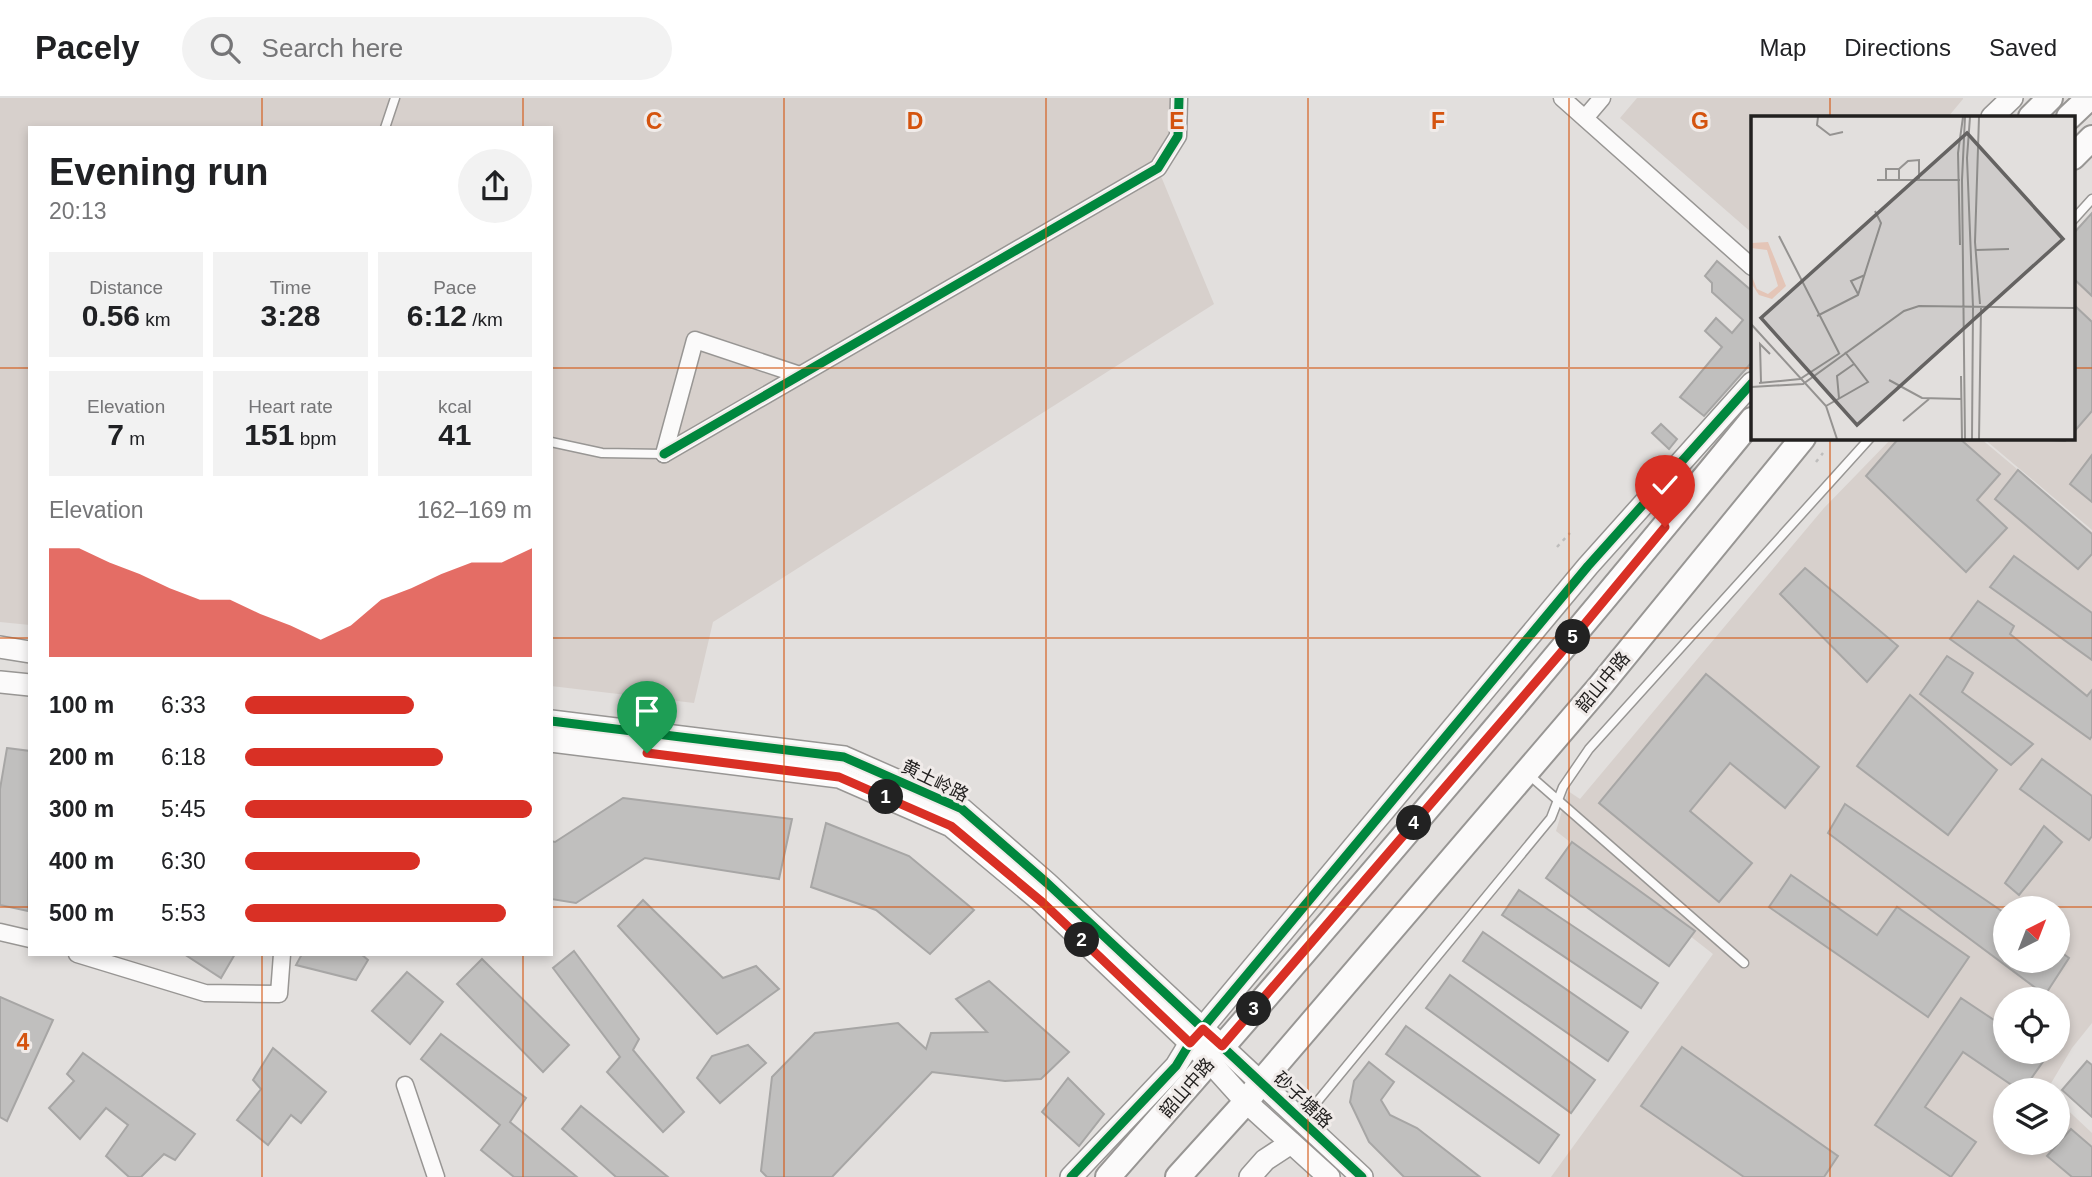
<!DOCTYPE html>
<html lang="en">
<head>
<meta charset="utf-8">
<style>
	:root { --surface:#fff; --page:#f2f2f2; --text:#202124; --muted:#757577; --line:#e0e0e0; --accent:#d93025 }
	body { margin:0; font-family:Helvetica,"Noto Sans SC",sans-serif; background:var(--page); color:var(--text); height:100vh; display:flex; flex-direction:column; font-size:26px; white-space:nowrap }
	* { box-sizing:border-box; margin:0 }
	p { font-size:23px; color:var(--muted) }
	.icon { flex:none; width:38px; height:38px; fill:none; stroke:currentColor; stroke-width:2; stroke-linecap:round; stroke-linejoin:round }
	.map { position:relative; flex:1; overflow:hidden }
	.side { position:absolute; left:28px; top:28px; width:525px; height:830px; display:flex; flex-direction:column; background:var(--surface); border-radius:0px; box-shadow:0 4px 10px #0003 }
	.side>* { flex:none }
	.needle { width:46px; rotate:42deg }
	.controls { position:absolute; left:1993px; top:798px; display:grid; gap:14px }
	.controls a { display:grid; place-items:center; width:77px; height:77px; border-radius:50%; background:var(--surface); box-shadow:0 4px 10px #0003; font-size:35px }
	.pin { position:absolute; display:grid; place-items:center; width:60px; height:60px; color:#fff; margin:-72px -30px; border-radius:50% 50% 50% 0; rotate:-45deg; box-shadow:0 0 7px #0007 }
	.pin .icon { rotate:45deg }
	.km { position:absolute; width:35px; height:35px; margin:-18px; border-radius:50%; background:#222; color:#fff; font-size:19px; line-height:35px; text-align:center }
	.round { display:grid; place-items:center; flex:none; width:74px; height:74px; border-radius:37px; background:var(--page) }
	.headline { display:flex; align-items:center; justify-content:space-between; height:119px; padding:0 21px }
	h1 { font-size:38px; font-weight:700; line-height:52px }
	.figures { display:grid; grid-template-columns:repeat(3,1fr); gap:10px; height:119px; padding:7px 21px }
	.figures div { display:grid; align-content:center; border-radius:0px; background:var(--page); text-align:center }
	.figures b { font-size:30px; font-weight:700 }
	.figures small { font-size:19px; font-weight:400 }
	.figures p { font-size:19px }
	.chart { height:196px; padding:14px 21px }
	.chart p { display:flex; justify-content:space-between }
	.chart svg { width:100%; height:126px; margin-top:7px; fill:var(--accent); opacity:.7 }
	ul { padding:0 21px; list-style:none; font-size:23px }
	li { display:grid; grid-template-columns:112px 84px 1fr; align-items:center; height:52px }
	li i { height:18px; border-radius:9px; background:var(--accent) }
	header { display:flex; align-items:center; gap:42px; box-sizing:border-box; height:98px; padding:0 35px; background:var(--surface); border-bottom:2px solid var(--line) }
	header strong { font-size:33px }
	nav { display:flex; gap:38px; margin-inline-start:auto; font-size:24px }
	.search { width:490px; height:63px; background:var(--page); display:flex; align-items:center; gap:18px; box-sizing:border-box; padding:0 24px; border-radius:38px; color:var(--muted); font-size:26px }
	.map>svg:first-child { display:block }
</style>
</head>
<body>
<header>
<strong>Pacely</strong>
<div class="search"><svg class="icon" aria-label="search" viewBox="0 0 24 24"><circle cx="10" cy="10" r="6"/><path d="M15 15l6 6"/></svg>Search here</div>
<nav><a>Map</a><a>Directions</a><a>Saved</a></nav>
</header>
<div class="map">
<svg width="2092" height="1079" viewBox="0 0 2092 1079">
	<rect width="100%" height="100%" fill="#e2dfdd"/>
	<g fill="#d7d0cc" fill-rule="evenodd">
		<polygon points="0,0 1179,0 1178,38 1158,71 1214,206 713,524 694,605 551,588 551,30 30,30 30,527 0,524"/>
		<polygon points="1637,0 1963,0 1963,1 1948,19 1752,19 1752,135 1620,20"/>
		<polygon points="2092,116 2092,432 1983,340 2073,340 2073,138"/>
		<path d="M 1892,340 L 1980,340 L 2092,434 L 2092,925 L 2072,950 L 2047,992 L 2006,992 L 2006,1045 L 2058,1045 L 2058,1003 L 2092,1035 L 2092,1079 L 1551,1079 L 1713,856 L 1556,733 L 1568,693 L 1580,701 L 1824,410 ZM 2006,810 L 2058,810 L 2058,863 L 2006,863 ZM 2006,901 L 2058,901 L 2058,954 L 2006,954 Z"/>
	</g>
	<g fill="#c0bfbe" stroke="#a7a6a5" stroke-width="2">
		<polygon points="2092,115 2092,198 2073,180 2073,136"/>
		<polygon points="1717,163 1752,193 1752,264 1704,318 1680,299 1722,249 1705,233 1716,220 1732,235 1743,222 1712,194 1712,185 1705,178"/>
		<polygon points="2073,206 2092,224 2092,313 2073,335"/>
		<polygon points="1661,326 1677,341 1669,351 1652,335"/>
		<polygon points="1899,340 1959,340 2000,376 1977,402 2007,430 1966,474 1866,378"/>
		<polygon points="2022,340 2069,340 2065,343"/>
		<polygon points="2092,357 2092,404 2070,386"/>
		<polygon points="2018,372 2092,436 2092,456 2078,471 1995,401"/>
		<polygon points="2014,458 2092,515 2092,562 1990,489"/>
		<polygon points="1805,470 1898,548 1867,584 1780,496"/>
		<polygon points="1978,503 2014,528 2010,536 2087,598 2092,592 2092,638 2090,641 1950,541"/>
		<polygon points="1947,558 1973,575 1962,594 2033,646 2011,667 1920,596"/>
		<polygon points="1706,576 1819,669 1785,710 1730,665 1690,713 1752,765 1719,804 1599,705"/>
		<polygon points="1910,597 1997,672 1948,737 1857,668"/>
		<polygon points="7,650 30,653 28,813 0,807 0,691"/>
		<polygon points="2042,661 2092,698 2092,738 2089,742 2020,691"/>
		<polygon points="623,700 792,721 779,781 645,760 576,805 551,801 551,743 555,744"/>
		<polygon points="1845,706 2006,816 2006,863 2058,863 2058,852 2069,860 2045,897 1828,735"/>
		<polygon points="826,725 909,758 974,812 930,856 876,812 811,789"/>
		<polygon points="2044,728 2062,744 2019,797 2005,785"/>
		<polygon points="1572,744 1695,833 1669,868 1546,780"/>
		<polygon points="1791,777 1877,837 1897,809 1969,859 1928,919 1769,809"/>
		<polygon points="1519,792 1658,885 1641,910 1502,817"/>
		<polygon points="643,802 723,880 756,868 779,891 717,936 618,828"/>
		<polygon points="1483,834 1628,934 1608,963 1463,863"/>
		<polygon points="574,853 639,941 633,952 684,1014 663,1034 607,974 620,959 553,870"/>
		<polygon points="184,856 235,856 221,880"/>
		<polygon points="302,856 361,856 368,862 356,882 296,867"/>
		<polygon points="482,861 569,947 543,974 457,886"/>
		<polygon points="407,874 443,904 410,946 372,913"/>
		<polygon points="1450,877 1595,982 1571,1015 1426,910"/>
		<polygon points="989,883 1069,954 1041,981 1005,983 932,974 832,1079 767,1079 761,1073 772,979 815,935 898,925 926,951 931,935 987,934 956,901"/>
		<polygon points="0,899 53,922 7,1023 0,1019"/>
		<polygon points="1961,900 2006,930 2006,954 2040,954 2047,958 2023,992 2019,992 1963,954 1925,1009 1976,1044 1951,1079 1875,1027"/>
		<polygon points="1406,928 1559,1037 1539,1065 1386,956"/>
		<polygon points="441,936 526,1000 510,1024 577,1079 514,1079 481,1052 500,1027 421,961"/>
		<polygon points="748,947 766,965 720,1005 697,980 712,958"/>
		<polygon points="1682,949 1838,1058 1824,1079 1744,1079 1641,1008"/>
		<polygon points="273,950 326,994 301,1025 291,1017 268,1047 237,1022 261,991 253,982"/>
		<polygon points="83,955 195,1036 175,1062 164,1056 141,1079 129,1079 106,1058 128,1027 106,1010 80,1041 49,1010 74,983 67,976"/>
		<polygon points="2087,963 2092,967 2092,1019 2062,992"/>
		<polygon points="1369,964 1394,984 1381,1002 1390,1017 1417,1030 1480,1079 1404,1079 1369,1044 1350,1004 1354,983"/>
		<polygon points="1068,980 1104,1016 1079,1048 1042,1014"/>
		<polygon points="581,1008 668,1079 616,1079 562,1031"/>
		<polygon points="2071,1031 2092,1049 2092,1079 2072,1079 2047,1058"/>
	</g>
	<g fill="none" stroke-linecap="round" stroke-linejoin="round">
		<g stroke="#989694" stroke-width="11">
			<g id="lane">
				<polyline points="385,30 395,0"/>
				<polyline points="2073,122 2092,101"/>
				<polyline points="551,344 602,355 664,356"/>
				<polyline points="1528,676 1744,865"/>
				<polyline points="1303,1021 1551,720 1563,689 1589,651 1870,340"/>
			</g>
		</g>
		<g stroke="#989694" stroke-width="19">
			<g id="street">
				<polyline points="1562,0 1752,169"/>
				<polyline points="1585,20 1602,0"/>
				<polyline points="664,356 1158,70 1178,38 1179,0"/>
				<polyline points="664,356 695,242 800,277"/>
				<polyline points="0,834 30,841"/>
				<polyline points="77,856 205,895 279,896 282,856"/>
				<polyline points="405,987 436,1079"/>
			</g>
		</g>
		<g stroke="#989694" stroke-width="24">
			<g id="secondary">
				<polyline points="1992,19 2012,0"/>
				<polyline points="0,549 30,554"/>
				<polyline points="0,584 30,587"/>
				<polyline points="551,623 844,659 962,711 1047,785 1362,1079"/>
				<polyline points="551,643 839,679 951,728 1042,804 1210,964 1246,1004 1329,1079"/>
				<polyline points="1071,1079 1176,968 1190,945 1588,468 1752,285"/>
				<polyline points="1250,1079 1265,1062 1291,1045"/>
			</g>
		</g>
		<g stroke="#989694" stroke-width="28">
			<g id="primary">
				<polyline points="2031,19 2050,0"/>
				<polyline points="2069,19 2089,0"/>
				<polyline points="2073,59 2092,40"/>
				<path d="M 1108,1079 C 1327,831 1542,578 1752,322"/>
				<polyline points="1178,1079 1246,1004 1261,984 1601,587 1803,340"/>
			</g>
		</g>
		<g stroke="#bebdbc" stroke-width="2.5" stroke-dasharray="3.5 5" stroke-linecap="butt">
			<polyline points="1816,364 1823,355"/>
			<polyline points="1557,449 1570,435"/>
		</g>
		<use href="#lane" stroke="#fbfafa" stroke-width="8"/>
		<use href="#street" stroke="#fbfafa" stroke-width="16"/>
		<use href="#secondary" stroke="#fbfafa" stroke-width="21"/>
		<use href="#primary" stroke="#fbfafa" stroke-width="24"/>
		<g stroke="#f0ebe9" stroke-width="13">
			<g id="cycleway">
				<polyline points="664,356 1158,70 1178,38 1179,0"/>
				<polyline points="551,623 844,659 962,711 1047,785 1362,1079"/>
				<polyline points="1071,1079 1176,968 1190,945 1588,468 1752,285"/>
			</g>
		</g>
		<use href="#cycleway" stroke="#00873e" stroke-width="9"/>
	</g>
	<g fill="none" stroke-linecap="round" stroke-linejoin="round">
		<g stroke="#fff" stroke-width="14">
			<polyline id="route" points="647,655 839,679 951,728 1042,804 1190,945 1203,931 1222,948 1559,557 1665,429"/>
		</g>
		<use href="#route" stroke="#d93025" stroke-width="9"/>
	</g>
	<path fill="none" stroke="#d4530e" stroke-width="2" stroke-opacity="0.55" d="M 262,0 L 262,30M 523,0 L 523,30M 784,0 L 784,1079M 1046,0 L 1046,1079M 1308,0 L 1308,1079M 1569,0 L 1569,1079M 1830,0 L 1830,19M 0,270 L 30,270M 551,270 L 1752,270M 2073,270 L 2092,270M 1830,340 L 1830,1079M 0,540 L 30,540M 551,540 L 2092,540M 0,809 L 30,809M 551,809 L 2092,809M 262,856 L 262,1079M 523,856 L 523,1079"/>
	<g text-anchor="middle" stroke-width="6" stroke-linejoin="round" paint-order="stroke">
		<g font-size="18" fill="#22201f" stroke="#f0ebe9">
			<text transform="translate(1603 584) rotate(-50)" y="6">韶山中路</text>
			<text transform="translate(935 683) rotate(26)" y="6">黄土岭路</text>
			<text transform="translate(1187 990) rotate(-49)" y="6">韶山中路</text>
			<text transform="translate(1303 1002) rotate(43)" y="6">砂子塘路</text>
		</g>
	</g>
	<g transform="translate(1751 18)">
		<rect width="324" height="324" fill="#e2dfdd"/>
		<path d="M 17,126 L 35,170 L 21,183 L 8,179 L 0,167 L 0,158 L 6,173 L 17,178 L 27,170 L 16,134 L 0,132 L 1,127 Z" fill="#e4c5b7"/>
		<path fill="none" stroke="#959391" stroke-width="2" d="M 67,1 L 66,9 L 79,19 L 92,16M 219,1 L 216,42 L 222,191 L 221,323M 228,1 L 224,126 L 229,188M 126,64 L 209,64M 135,65 L 135,53 L 148,53M 148,65 L 148,53 L 157,45 L 168,44 L 168,64M 28,120 L 88,237M 209,129 L 207,37 L 212,1M 225,134 L 258,133M 107,178 L 100,165 L 114,159M 66,200 L 107,179 L 130,107 L 124,95M 0,208 L 75,290 L 86,323M 210,260 L 211,323M 138,264 L 171,282 L 210,283M 8,267 L 49,263 L 89,237M 10,267 L 9,228 L 19,238M 0,271 L 52,268 L 153,195 L 168,190 L 324,192M 88,282 L 86,260 L 103,248M 75,290 L 117,266 L 94,236M 152,305 L 178,283M 214,323 L 211,64 L 214,1M 228,323 L 230,191"/>
		<path fill="#656362" fill-opacity="0.15" stroke="#656362" stroke-width="3.5" d="M 216,17 L 312,123 L 106,309 L 10,202 Z"/>
		<rect width="324" height="324" fill="none" stroke="#22201f" stroke-width="3.5"/>
	</g>
	<g font-size="23" text-anchor="middle" font-weight="bold" fill="#d4530e" stroke="#f0ebe9" stroke-width="6" stroke-linejoin="round" paint-order="stroke">
		<text x="654" y="31">C</text>
		<text x="915" y="31">D</text>
		<text x="1177" y="31">E</text>
		<text x="1438" y="31">F</text>
		<text x="1700" y="31">G</text>
		<text x="23" y="952">4</text>
	</g>
</svg>
<div class="controls">
<a><svg class="needle" viewBox="-14 -14 28 28"><path d="M0-13l5 13h-10z" fill="#e53935"/><path d="M0 13l5-13h-10z" fill="#757577"/></svg></a>
<a><svg class="icon" aria-label="locate" viewBox="0 0 24 24"><circle cx="12" cy="12" r="6"/><path d="M12 2v4M12 18v4M2 12h4M18 12h4"/></svg></a>
<a><svg class="icon" aria-label="layers" viewBox="0 0 24 24"><path d="M12 4l9 5-9 5-9-5zM3 14l9 5 9-5"/></svg></a>
</div>
<div class="pin" style="left:647px;top:655px;background:#1e9e55"><svg class="icon" aria-label="arrive" viewBox="0 0 24 24"><path d="M6 21V4h12l-3 4 3 4H6"/></svg></div>
<div class="pin" style="left:1665px;top:429px;background:#d93025"><svg class="icon" aria-label="check" viewBox="0 0 24 24"><path d="M5 12l5 5 9-10"/></svg></div>
<b class="km" style="left:886px;top:699px">1</b>
<b class="km" style="left:1082px;top:842px">2</b>
<b class="km" style="left:1254px;top:911px">3</b>
<b class="km" style="left:1414px;top:725px">4</b>
<b class="km" style="left:1573px;top:539px">5</b>
<section class="side">
<div class="headline"><div><h1>Evening run</h1><p>20:13</p></div><a class="round"><svg class="icon" aria-label="share" viewBox="0 0 24 24"><path d="M12 15V3M7 8l5-5 5 5M5 13v7h14v-7"/></svg></a></div>
<div class="figures">
<div><p>Distance</p><b>0.56<small> km</small></b></div>
<div><p>Time</p><b>3:28</b></div>
<div><p>Pace</p><b>6:12<small> /km</small></b></div>
</div>
<div class="figures">
<div><p>Elevation</p><b>7<small> m</small></b></div>
<div><p>Heart rate</p><b>151<small> bpm</small></b></div>
<div><p>kcal</p><b>41</b></div>
</div>
<div class="chart"><p><span>Elevation</span>162–169 m</p>
<svg viewBox="0 0 160 44" preserveAspectRatio="none"><path d="M0 44V6L10 6L20 11L30 15L40 20L50 24L60 24L70 29L80 33L90 38L100 33L110 24L120 20L130 15L140 11L150 11L160 6V44z"/></svg>
</div>
<ul>
<li><b>100 m</b>6:33<i style="width:59%"></i></li>
<li><b>200 m</b>6:18<i style="width:69%"></i></li>
<li><b>300 m</b>5:45<i style="width:100%"></i></li>
<li><b>400 m</b>6:30<i style="width:61%"></i></li>
<li><b>500 m</b>5:53<i style="width:91%"></i></li>
</ul>
</section>
</div>
</body>
</html>
